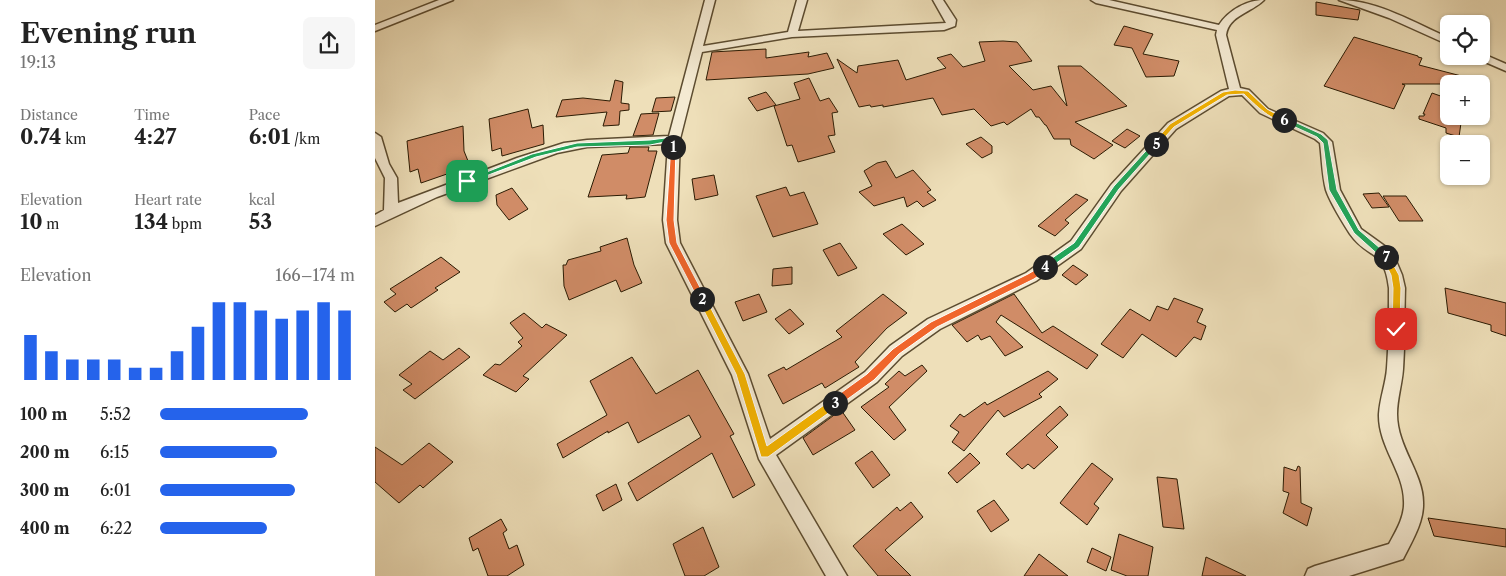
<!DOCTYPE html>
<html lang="en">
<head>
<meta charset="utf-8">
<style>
	:root { --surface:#fff; --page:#f6f6f6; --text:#222; --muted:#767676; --accent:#2563eb }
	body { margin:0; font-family:"Libre Caslon Text",serif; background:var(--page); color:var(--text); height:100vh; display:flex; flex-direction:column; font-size:19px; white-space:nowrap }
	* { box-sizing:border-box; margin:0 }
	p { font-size:16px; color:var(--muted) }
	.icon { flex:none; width:28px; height:28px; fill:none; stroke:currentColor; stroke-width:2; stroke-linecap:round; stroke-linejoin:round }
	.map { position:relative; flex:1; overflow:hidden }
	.sheet { display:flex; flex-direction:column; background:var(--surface); width:375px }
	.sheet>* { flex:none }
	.tools { position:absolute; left:1065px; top:15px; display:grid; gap:10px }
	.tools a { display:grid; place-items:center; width:50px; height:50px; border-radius:8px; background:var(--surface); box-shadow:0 1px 4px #0004; font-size:25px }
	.pin { position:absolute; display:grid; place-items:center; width:42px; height:42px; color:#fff; margin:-21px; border-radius:10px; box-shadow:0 2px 8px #0006 }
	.km { position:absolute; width:25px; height:25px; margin:-12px; border-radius:50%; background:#222; color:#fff; font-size:14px; line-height:25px; text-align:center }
	.round { display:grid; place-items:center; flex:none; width:52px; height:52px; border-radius:8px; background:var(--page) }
	.head { display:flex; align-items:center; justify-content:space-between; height:85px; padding:0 20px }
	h1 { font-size:28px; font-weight:700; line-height:38px }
	.metrics { display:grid; grid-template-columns:repeat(3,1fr); gap:8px; height:85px; padding:5px 20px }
	.metrics div { display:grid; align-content:center }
	.metrics b { font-size:21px; font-weight:700 }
	.metrics small { font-size:14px; font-weight:400 }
	.metrics p { font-size:14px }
	.chart { height:140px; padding:10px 20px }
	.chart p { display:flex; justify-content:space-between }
	.chart svg { width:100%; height:90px; margin-top:5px; stroke:var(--accent); stroke-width:6 }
	ul { padding:0 20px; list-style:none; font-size:16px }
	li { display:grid; grid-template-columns:80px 60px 1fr; align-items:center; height:38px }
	li i { height:12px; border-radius:6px; background:var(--accent) }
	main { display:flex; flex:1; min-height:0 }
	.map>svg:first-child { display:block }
</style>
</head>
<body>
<main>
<section class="sheet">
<div class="head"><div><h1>Evening run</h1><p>19:13</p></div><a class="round"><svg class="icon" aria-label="share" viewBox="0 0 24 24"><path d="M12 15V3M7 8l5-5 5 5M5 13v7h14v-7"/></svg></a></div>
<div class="metrics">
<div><p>Distance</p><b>0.74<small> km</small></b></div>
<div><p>Time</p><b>4:27</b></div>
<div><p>Pace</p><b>6:01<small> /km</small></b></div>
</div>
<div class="metrics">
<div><p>Elevation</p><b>10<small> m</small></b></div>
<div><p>Heart rate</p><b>134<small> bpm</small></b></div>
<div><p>kcal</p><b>53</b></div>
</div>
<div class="chart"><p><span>Elevation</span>166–174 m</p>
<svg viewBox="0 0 160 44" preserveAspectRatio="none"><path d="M5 44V22M15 44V30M25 44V34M35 44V34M45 44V34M55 44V38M65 44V38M75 44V30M85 44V18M95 44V6M105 44V6M115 44V10M125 44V14M135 44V10M145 44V6M155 44V10"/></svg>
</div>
<ul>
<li><b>100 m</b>5:52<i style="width:76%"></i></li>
<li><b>200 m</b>6:15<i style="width:60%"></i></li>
<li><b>300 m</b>6:01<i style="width:69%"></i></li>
<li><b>400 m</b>6:22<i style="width:55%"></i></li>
</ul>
</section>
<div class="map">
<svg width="1131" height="576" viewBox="0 0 1131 576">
	<rect width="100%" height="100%" fill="#eedfb9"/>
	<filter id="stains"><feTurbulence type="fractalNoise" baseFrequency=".004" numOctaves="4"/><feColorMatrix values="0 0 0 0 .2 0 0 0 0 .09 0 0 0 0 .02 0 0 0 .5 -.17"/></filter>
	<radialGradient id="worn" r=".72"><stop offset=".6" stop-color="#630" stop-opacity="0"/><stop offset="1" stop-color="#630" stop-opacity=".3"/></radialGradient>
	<g fill="#d08c67" stroke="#2b1b03">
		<polygon points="941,2 985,10 983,20 941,15"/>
		<polygon points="749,26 778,34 768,54 804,61 799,76 771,77 757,48 739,45"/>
		<polygon points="979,37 1043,56 1043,57 1047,58 1044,65 1098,79 1097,84 1027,84 1030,85 1019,109 949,86"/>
		<polygon points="628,41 642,42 657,61 634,66 658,90 676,86 692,106 683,66 706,66 752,106 700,122 738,145 719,159 696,145 695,139 679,139 671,125 670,125 664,117 661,117 656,109 632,125 629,122 616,126 599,109 567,115 558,98 508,107 508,105 496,107 495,105 484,107 462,59 482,73 483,66 523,60 531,80 571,68 562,58 576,54 588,67 610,61 604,42"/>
		<polygon points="391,49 391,58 434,52 433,57 452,53 459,68 433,74 331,80 337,52"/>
		<polygon points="434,78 445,101 454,98 463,112 457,113 460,135 453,136 460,152 423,162 417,145 412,146 399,106 425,99 419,83"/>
		<polygon points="240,80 248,82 246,103 254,104 254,110 245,111 244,125 228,126 232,112 181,117 187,100 208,98 235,101"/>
		<polygon points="391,92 401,105 382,111 373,98"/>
		<polygon points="1057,93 1074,99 1074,116 1087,116 1084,137 1071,133 1071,128 1044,119 1044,116 1049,116 1050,114 1048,114"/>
		<polygon points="300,97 296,111 277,112 281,98"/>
		<polygon points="153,109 157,128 168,125 169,144 127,156 126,148 117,151 114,119"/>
		<polygon points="284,113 278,135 258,136 266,114"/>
		<polygon points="88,126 89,151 95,166 46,183 43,169 35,172 32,141"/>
		<polygon points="752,129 765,136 750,148 737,141"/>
		<polygon points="606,137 617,146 617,153 607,158 591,144"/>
		<polygon points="255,147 274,147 273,151 282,151 270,197 251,199 252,195 213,197 227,155 253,153"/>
		<polygon points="511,161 521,178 538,170 556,190 552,192 561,200 548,207 542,201 532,207 529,197 499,206 484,192 497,186 489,171 502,163"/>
		<polygon points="339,175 343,195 320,200 317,179"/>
		<polygon points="411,187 415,196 429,192 443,224 398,237 381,196"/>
		<polygon points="137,188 153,209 134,220 122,205 121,195"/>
		<polygon points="1004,193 1014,207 997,208 988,194"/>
		<polygon points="701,194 713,200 690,220 694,223 680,236 663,226"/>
		<polygon points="1008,196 1031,196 1048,221 1024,221"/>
		<polygon points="527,224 549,244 531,255 508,234"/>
		<polygon points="252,238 259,265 267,283 246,292 241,280 194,300 189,286 188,265 191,265 193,260 226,251 225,247"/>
		<polygon points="465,243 482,268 463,276 448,250"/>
		<polygon points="66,257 85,272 60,288 63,290 36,308 32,304 20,312 9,302 21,294 15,289"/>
		<polygon points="698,265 713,275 701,285 687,275"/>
		<polygon points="417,267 417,284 397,286 398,269"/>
		<polygon points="1070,288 1131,303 1131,336 1116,331 1116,325 1073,313"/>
		<polygon points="384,294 392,312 368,321 360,302"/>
		<polygon points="508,294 532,313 512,328 480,362 484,367 450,388 447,383 408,404 393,375 409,367 411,370 467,337 461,331"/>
		<polygon points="639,294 667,333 678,326 723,355 712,369 626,315 621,322 648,347 630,356 615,336 606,340 603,335 592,342 577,325"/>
		<polygon points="799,298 828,309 822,322 831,326 826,340 819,337 801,357 767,334 748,358 726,344 755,309 775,321 782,306 793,310"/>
		<polygon points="415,309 429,324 414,334 400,319"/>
		<polygon points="149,313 167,328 171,324 192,335 148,376 154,379 141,392 108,375 120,364 125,365 147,346 143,342 148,338 135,323"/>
		<polygon points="84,348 95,357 40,399 28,390 37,384 24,375 55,351 68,360"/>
		<polygon points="257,357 281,394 323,370 359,434 355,436 380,485 358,498 337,453 262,501 253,483 326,437 314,415 263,443 253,422 233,433 233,431 188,458 182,444 232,415 215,381"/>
		<polygon points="547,365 552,371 514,407 531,430 519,440 486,407 514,387 510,384 524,371 530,376"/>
		<polygon points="673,371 683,379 664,394 667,397 629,417 623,410 589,451 577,442 584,432 575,426 585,414 589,417 610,402 612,405"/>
		<polygon points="685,406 693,415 671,435 683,447 659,469 653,464 647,469 631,454"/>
		<polygon points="466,410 480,430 438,455 428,438"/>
		<polygon points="54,443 78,462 48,488 45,485 24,503 0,482 0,447 27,465"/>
		<polygon points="497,451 515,475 498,488 480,463"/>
		<polygon points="595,453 605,463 582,483 573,473"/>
		<polygon points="717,463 738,479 719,504 724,508 712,525 685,503"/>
		<polygon points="923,466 925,467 926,503 937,508 932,526 908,513 914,493 908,491 909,467 921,471"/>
		<polygon points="782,477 802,479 809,529 788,527"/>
		<polygon points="241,484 247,500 228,511 221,495"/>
		<polygon points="619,500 634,520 616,532 602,511"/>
		<polygon points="536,502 548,517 510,550 536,576 503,576 478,546 522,507 525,511"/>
		<polygon points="1053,518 1131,529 1131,547 1059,536"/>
		<polygon points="126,519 132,530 128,533 134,549 142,545 149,565 132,576 113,576 103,548 98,551 94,538"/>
		<polygon points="328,527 344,567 329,576 310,576 298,544"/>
		<polygon points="744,534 778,547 773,576 752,576 736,570"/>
		<polygon points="717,548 736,557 731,571 712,562"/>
		<polygon points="664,554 693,576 649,576"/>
		<polygon points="831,557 871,576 827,576"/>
	</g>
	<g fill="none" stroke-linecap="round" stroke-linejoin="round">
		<g stroke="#5c4c30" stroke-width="3">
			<g id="minor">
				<polygon points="64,0 78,0 0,31 0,25"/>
				<path d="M 330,0 L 340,0 L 328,46 L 413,32 L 422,0 L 432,0 L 423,31 L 571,23 L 558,0 L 568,0 L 581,20 L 580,26 L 569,30 L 417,37 L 327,52 L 305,139 L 302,220 L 305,243 L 373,374 L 395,439 L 490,372 L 515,346 L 553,319 L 651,273 L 696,241 L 736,185 L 793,123 L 846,91 L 854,89 L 841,35 L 842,30 L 721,3 L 716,0 L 734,0 L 844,25 C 854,10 872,0 889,0 C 876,13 854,15 851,35 L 865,88 L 874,90 L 893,109 L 948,133 L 957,142 L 965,190 L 986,229 L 1011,247 L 1019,256 L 1027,275 L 1030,288 C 1029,315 1030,342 1028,369 C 1027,384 1022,399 1022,414 C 1022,447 1048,473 1048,502 C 1049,522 1037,541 1028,559 L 974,576 L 930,576 L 933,569 L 940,566 L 1014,544 C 1021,531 1030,517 1029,501 C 1029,472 1003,446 1004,414 C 1005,398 1011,383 1012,368 C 1014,342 1014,315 1014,288 C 1009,247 993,260 975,234 C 968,223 955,202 951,190 C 947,175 947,158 945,143 L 940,139 L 885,113 L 867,95 L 854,96 L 801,129 L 746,191 L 706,249 L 661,281 L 565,329 L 527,356 L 502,382 L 401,455 L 472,576 L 451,576 L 384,459 L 357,375 L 291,243 L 288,220 L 293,144 L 212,147 L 182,153 L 62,197 L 0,226 L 0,215 L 9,210 L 10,178 L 0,158 L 0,133 L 6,137 L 14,164 L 22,178 L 23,203 L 142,158 L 189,143 L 212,140 L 294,136 Z"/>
				<path d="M 964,0 C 1002,0 1040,23 1074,38 L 1074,45 L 1014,18 Z"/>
				<polygon points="1106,53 1131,64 1131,71 1101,58 1100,56 1106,56"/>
			</g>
		</g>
		<use href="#minor" fill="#f4ead2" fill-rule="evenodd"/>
	</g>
	<polygon fill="#22a559" stroke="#fff" points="298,137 302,139 301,147 298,149 295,147 295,141 275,145 202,147 161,157 95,182 89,181 157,154 202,143 275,140"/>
	<polygon fill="#f0652b" stroke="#fff" points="296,145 301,147 299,220 302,243 331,299 327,302 324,301 294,243 291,220"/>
	<polygon fill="#f5b400" stroke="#fff" points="327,296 330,297 370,374 392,446 456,400 463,400 463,406 393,457 386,457 361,374 323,299"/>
	<polygon fill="#f0652b" stroke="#fff" points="670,264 674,267 673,269 659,279 562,327 524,354 499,380 463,406 456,406 456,400 492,374 518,349 556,322 653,274"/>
	<polygon fill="#22a559" stroke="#fff" points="779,142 784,144 744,189 704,247 673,269 667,269 667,265 699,243 739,186"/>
	<path fill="#f5b400" stroke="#fff" d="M 860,90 L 873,91 L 892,109 L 912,120 C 901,126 877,102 869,94 L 852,95 L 799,127 L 783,145 L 779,145 L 779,142 L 795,124 L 848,92 Z"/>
	<polygon fill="#22a559" stroke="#fff" points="907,118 911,118 946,134 953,140 962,190 984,230 1013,255 1013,259 1008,259 979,233 954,190 948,143 942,137 907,121"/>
	<polygon fill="#f5b400" stroke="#fff" points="1011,254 1013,255 1024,275 1026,288 1025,329 1021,333 1017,329 1018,288 1016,275 1007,257"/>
	<rect width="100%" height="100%" filter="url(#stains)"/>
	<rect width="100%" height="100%" fill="url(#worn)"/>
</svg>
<div class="tools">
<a><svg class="icon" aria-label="locate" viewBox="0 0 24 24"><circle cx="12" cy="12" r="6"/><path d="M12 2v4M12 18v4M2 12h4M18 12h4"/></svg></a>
<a>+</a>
<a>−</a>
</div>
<div class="pin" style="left:92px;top:181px;background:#1e9e55"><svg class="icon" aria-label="arrive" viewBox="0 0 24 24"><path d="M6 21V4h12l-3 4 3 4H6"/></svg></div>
<div class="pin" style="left:1021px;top:329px;background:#d93025"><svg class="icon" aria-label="check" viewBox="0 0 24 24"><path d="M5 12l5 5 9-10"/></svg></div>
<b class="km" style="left:298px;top:147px">1</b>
<b class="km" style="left:327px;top:299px">2</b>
<b class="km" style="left:460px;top:403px">3</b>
<b class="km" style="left:670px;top:267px">4</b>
<b class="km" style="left:781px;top:144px">5</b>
<b class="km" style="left:909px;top:120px">6</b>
<b class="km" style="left:1011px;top:257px">7</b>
</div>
</main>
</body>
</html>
